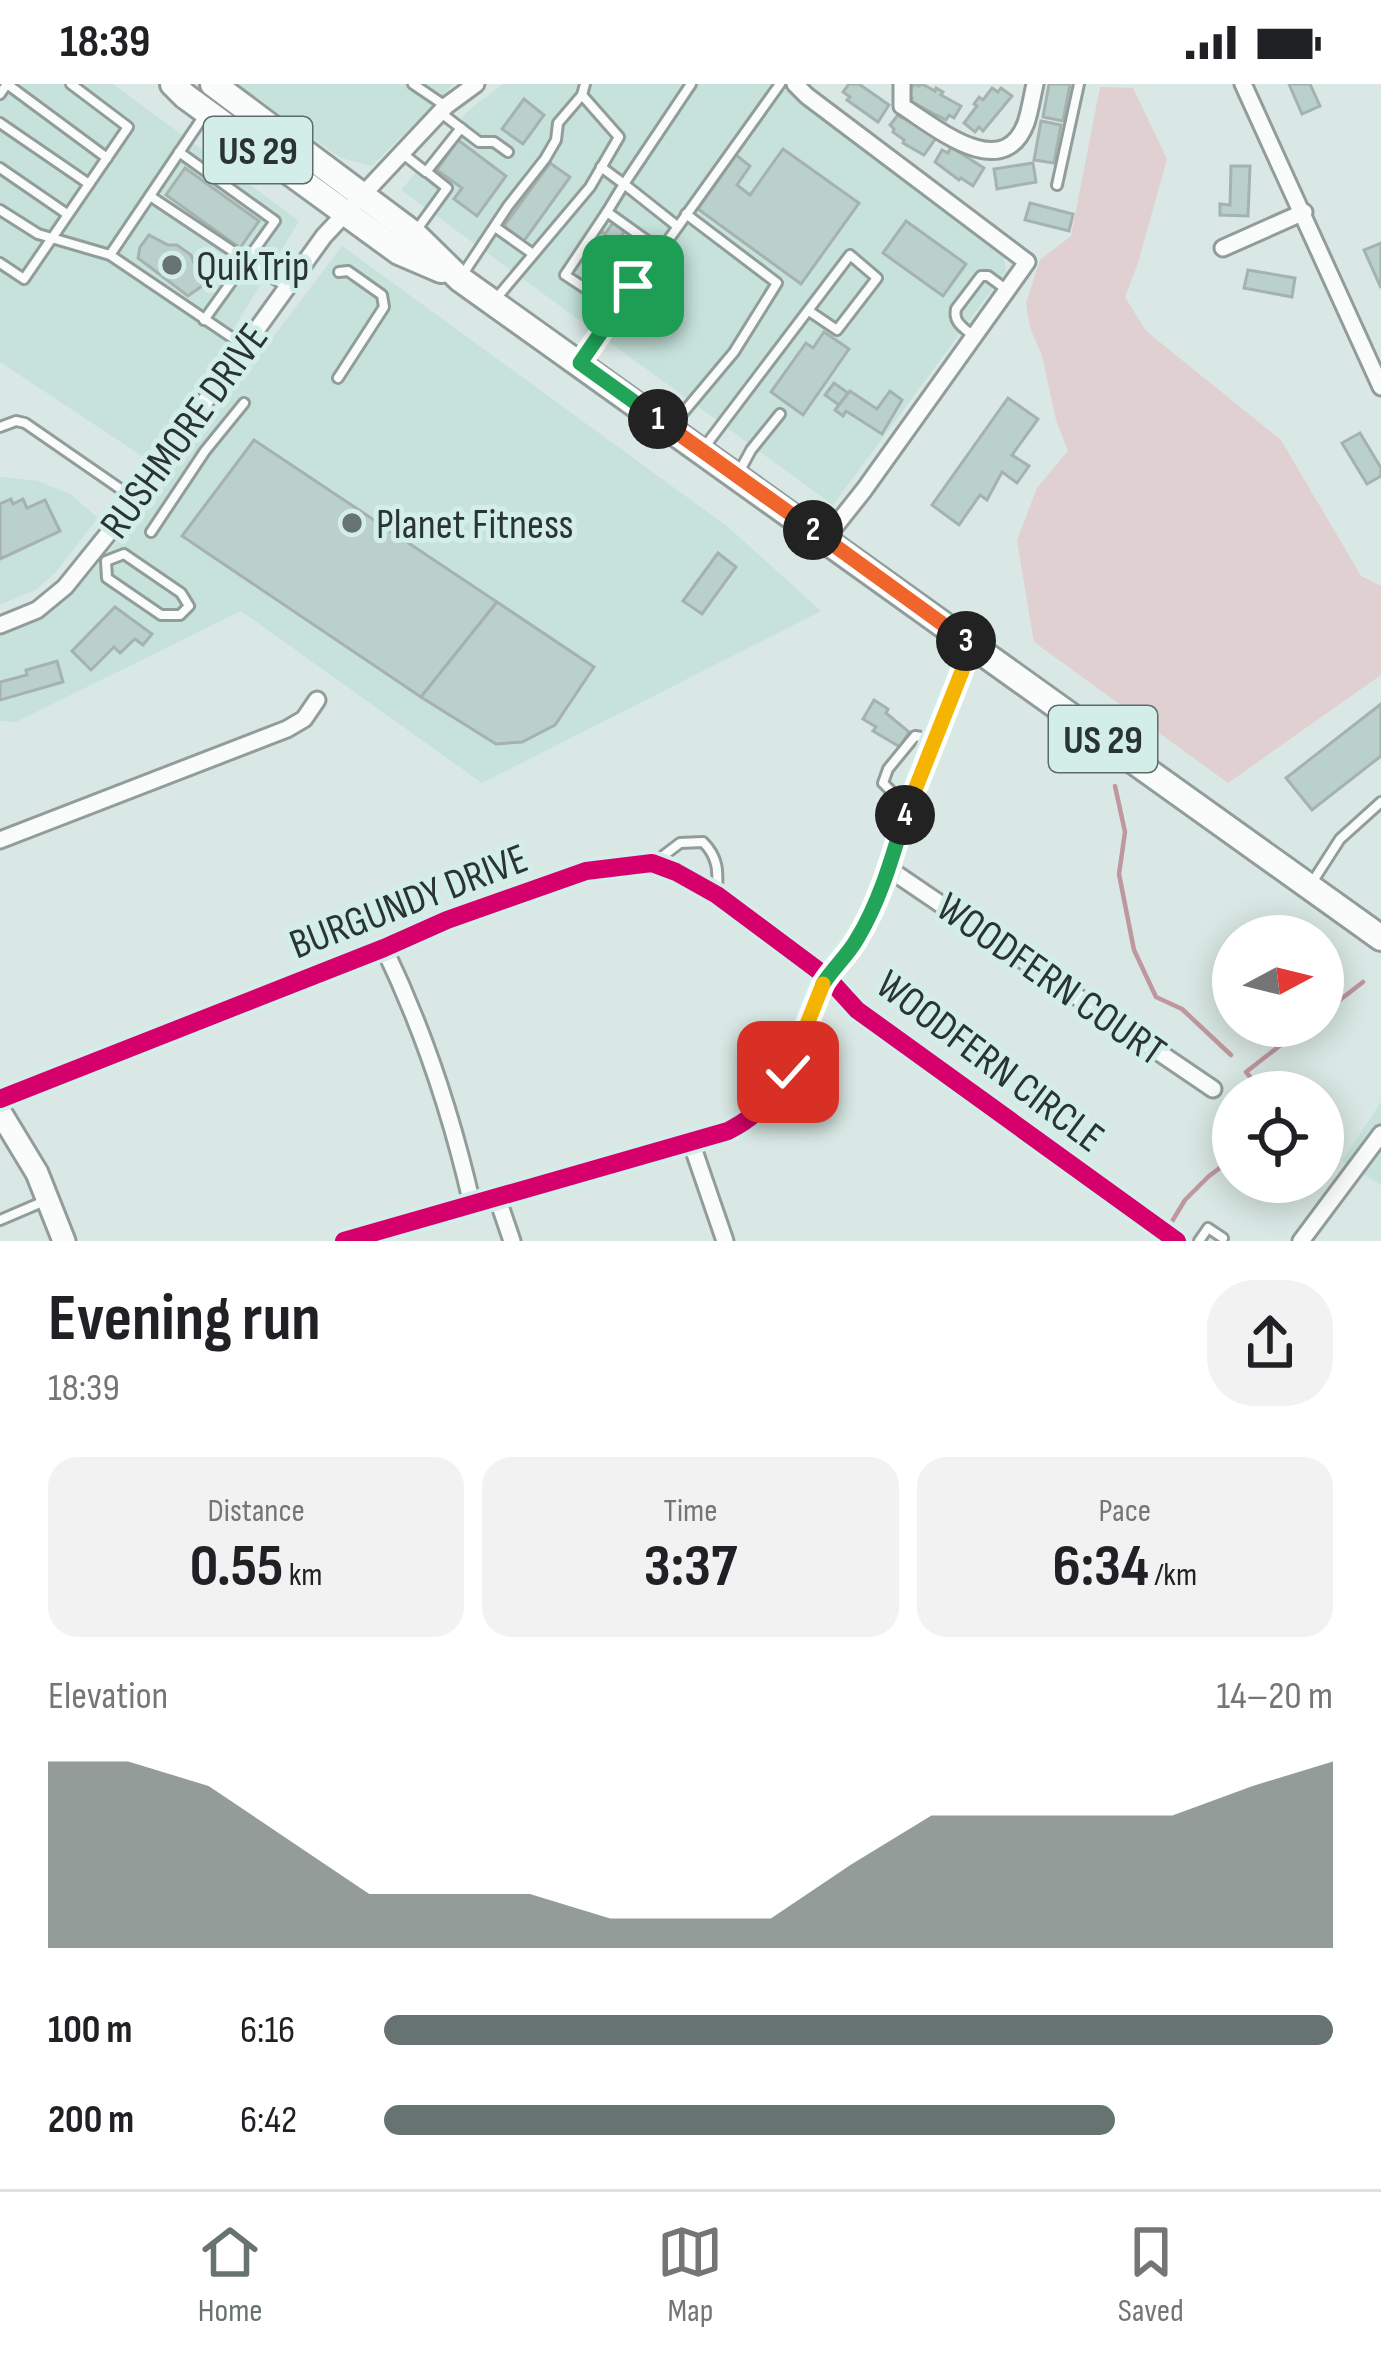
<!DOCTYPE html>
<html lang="en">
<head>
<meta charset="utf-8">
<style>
	:root { --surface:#fff; --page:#f2f2f2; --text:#202124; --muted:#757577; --line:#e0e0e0; --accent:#677370 }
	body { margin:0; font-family:"Sofia Sans Condensed",sans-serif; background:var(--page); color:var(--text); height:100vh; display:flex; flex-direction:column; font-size:45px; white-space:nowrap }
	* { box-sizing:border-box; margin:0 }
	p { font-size:39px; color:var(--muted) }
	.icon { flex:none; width:66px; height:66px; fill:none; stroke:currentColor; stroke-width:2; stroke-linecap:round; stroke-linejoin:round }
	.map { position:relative; height:1157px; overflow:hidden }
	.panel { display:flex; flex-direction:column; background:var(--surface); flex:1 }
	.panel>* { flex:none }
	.needle { width:78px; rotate:83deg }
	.buttons { position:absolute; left:1212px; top:831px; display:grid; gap:24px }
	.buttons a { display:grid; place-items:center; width:132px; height:132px; border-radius:50%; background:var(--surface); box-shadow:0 6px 30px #0003; font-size:60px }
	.pin { position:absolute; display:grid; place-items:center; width:102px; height:102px; color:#fff; margin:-51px; border-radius:24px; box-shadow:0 6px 18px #0006 }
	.km { position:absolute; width:60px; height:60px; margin:-30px; border-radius:50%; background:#222; color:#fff; font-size:33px; line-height:60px; text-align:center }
	.round { display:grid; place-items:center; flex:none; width:126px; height:126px; border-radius:48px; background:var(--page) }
	.overview { display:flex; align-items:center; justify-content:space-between; height:204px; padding:0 48px }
	h1 { font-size:66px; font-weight:700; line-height:90px }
	.figures { display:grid; grid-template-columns:repeat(3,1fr); gap:18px; height:204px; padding:12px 48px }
	.figures div { display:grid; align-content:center; border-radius:30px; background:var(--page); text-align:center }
	.figures b { font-size:60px; font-weight:700 }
	.figures small { font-size:33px; font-weight:400 }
	.figures p { font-size:33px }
	.chart { height:336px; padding:24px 48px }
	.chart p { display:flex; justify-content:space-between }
	.chart svg { width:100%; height:216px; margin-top:12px; fill:var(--accent); opacity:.7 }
	ul { padding:0 48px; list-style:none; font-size:39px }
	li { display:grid; grid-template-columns:192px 144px 1fr; align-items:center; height:90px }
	li i { height:30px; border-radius:15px; background:var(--accent) }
	.status { display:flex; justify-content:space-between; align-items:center; height:84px; padding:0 60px; background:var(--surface); direction:ltr }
	.status svg { height:33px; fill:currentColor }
	.menu { display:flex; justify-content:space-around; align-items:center; height:168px; border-top:3px solid var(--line); background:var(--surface); font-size:33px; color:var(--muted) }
	.menu a { display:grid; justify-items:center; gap:6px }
	.menu .active { color:var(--accent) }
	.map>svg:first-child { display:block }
</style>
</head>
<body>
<div class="status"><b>18:39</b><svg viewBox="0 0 49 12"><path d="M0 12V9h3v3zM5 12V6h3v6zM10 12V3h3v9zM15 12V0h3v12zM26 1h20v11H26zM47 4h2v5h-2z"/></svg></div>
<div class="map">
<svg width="1381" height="1157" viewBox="0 0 1381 1157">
	<rect width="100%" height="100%" fill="#d9e8e4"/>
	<g fill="#c6e2db">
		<polygon points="0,0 113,0 299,137 214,277 145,374 0,278"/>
		<polygon points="234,0 454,0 372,82 341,74"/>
		<polygon points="503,0 777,0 1003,169 1006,187 833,421 401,106 470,25"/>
		<polygon points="342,162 728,443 821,527 482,699 241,527 16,638 0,637 0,550 36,536 96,483 130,442"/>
		<polygon points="4,393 38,397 70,410 98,434 55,489 35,506 0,521 0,394"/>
		<polygon points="1381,1018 1381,1101 1342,1077"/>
	</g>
	<polygon fill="#e1d0d2" points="1100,3 1133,4 1167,75 1138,179 1125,213 1146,247 1281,356 1361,492 1381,502 1381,591 1228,699 1034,558 1017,456 1037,404 1068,367 1056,336 1042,271 1030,244 1026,219 1040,176 1071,152"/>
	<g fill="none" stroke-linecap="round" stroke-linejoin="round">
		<g stroke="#bf979e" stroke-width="4.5">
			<polyline points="1115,702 1125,748 1119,790 1134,866 1156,913 1182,925 1231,971"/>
			<polyline points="1323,929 1363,898"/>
			<polyline points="1263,1008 1262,999 1251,994 1246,988 1305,942"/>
			<polyline points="1168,1144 1185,1116 1209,1092 1224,1081 1233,1060"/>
		</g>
	</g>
	<g fill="#b9d0cb" stroke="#a6b2af" stroke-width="3">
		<polygon points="849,0 859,0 889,21 878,38 847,16 850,13 843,8"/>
		<polygon points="914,0 919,2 922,0 935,7 936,4 943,8 941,11 961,22 954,34 949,31 946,36 910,17 912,14 907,12"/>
		<polygon points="1049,0 1070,0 1063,37 1043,33"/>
		<polygon points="1289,0 1310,0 1320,22 1302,30"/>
		<polygon points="992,4 998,8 1001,4 1012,12 983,47 979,43 975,48 964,39 977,22 974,20 979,13 983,16"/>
		<polygon points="524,15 544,31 523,60 502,45"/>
		<polygon points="898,31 902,34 905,31 936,54 924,71 903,59 904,56 893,48 894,45 890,41"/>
		<polygon points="1041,37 1061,41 1054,79 1034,76"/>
		<polygon points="458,56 506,92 477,132 454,115 462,104 437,86"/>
		<polygon points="951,63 984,84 973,102 961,94 959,96 935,78 942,66 948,69"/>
		<polygon points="783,65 859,119 801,200 698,125 736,71 750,82 737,101 750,111"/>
		<polygon points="550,79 570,93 524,157 504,142"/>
		<polygon points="1033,79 1036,98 997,105 994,85"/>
		<polygon points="1231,82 1250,82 1248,132 1220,131 1220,120 1230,121"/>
		<polygon points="185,84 259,137 240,164 166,111"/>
		<polygon points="1030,119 1073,130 1069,147 1025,136"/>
		<polygon points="615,136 627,144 617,158 643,176 621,207 580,176 601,147 605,150"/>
		<polygon points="906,137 966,180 943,212 883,169"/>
		<polygon points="149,151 168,161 177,161 191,171 194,179 205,188 202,202 188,212 138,174 140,163"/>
		<polygon points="1381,159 1381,204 1364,166"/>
		<polygon points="1248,186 1295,194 1292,213 1244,204"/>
		<polygon points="824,248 849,265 803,331 771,308 806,259 813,264"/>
		<polygon points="834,299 848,309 839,321 825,311"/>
		<polygon points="850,307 877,325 890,307 902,316 882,350 846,327 843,332 835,326"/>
		<polygon points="1008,314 1038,335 1012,371 1029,382 1017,399 1002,388 987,416 980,411 959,441 932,421"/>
		<polygon points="1360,349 1381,384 1381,392 1367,400 1342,359"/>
		<polygon points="254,356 497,518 421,613 182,452"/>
		<polygon points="11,415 13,420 23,415 27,424 45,416 60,447 0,475 0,420"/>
		<polygon points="718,469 736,483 702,530 683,517"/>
		<polygon points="497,518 594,583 555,641 522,658 496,660 421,613"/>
		<polygon points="115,523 152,550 143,561 135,555 120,569 114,563 91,586 72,567"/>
		<polygon points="57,577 63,598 0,616 0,598 27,591 26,586"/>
		<polygon points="874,616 888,625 886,629 909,648 900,663 873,647 876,643 863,635"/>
		<polygon points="1381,620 1381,672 1312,726 1286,694"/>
	</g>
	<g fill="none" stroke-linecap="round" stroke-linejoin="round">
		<g stroke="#929d9a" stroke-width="14">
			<g id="lane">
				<polyline points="7,0 107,74"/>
				<polyline points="413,0 444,21"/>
				<polyline points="0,10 7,0"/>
				<polyline points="441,29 479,58 494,58 508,68"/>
				<polyline points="0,39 89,100"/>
				<polyline points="179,68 275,137 204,236"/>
				<polyline points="403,70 426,88 461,44"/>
				<polyline points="601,83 624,100 607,128"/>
				<polyline points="0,84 67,130"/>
				<polyline points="1057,101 1079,0"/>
				<polyline points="150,112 285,202"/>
				<polyline points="0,126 38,150 110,171 203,33"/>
				<polyline points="677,142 624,100 691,0"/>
				<polyline points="495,143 533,170"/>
				<polyline points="418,144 447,104 427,88"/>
				<polyline points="110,171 243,261"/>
				<polyline points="0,179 24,195 128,43 71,0"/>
				<polyline points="461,193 508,122 545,75 556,56 558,39 582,11 585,0"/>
				<polyline points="494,217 590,103 619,53 582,11"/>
				<polyline points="617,225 565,191 607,128 660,166"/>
				<path d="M 972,251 C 963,243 953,238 956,225 L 981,192 L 988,192 L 1007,206"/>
				<polyline points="581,278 780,0"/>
				<polyline points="338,294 384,223 382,211 348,187 339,188"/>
				<polyline points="672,342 734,268 777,199 686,130"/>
				<polyline points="0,343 16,337 25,339 135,415"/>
				<polyline points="703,365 850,171 877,194 837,246 809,227"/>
				<polyline points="738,390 751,366 780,330"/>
				<polyline points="151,448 205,367 244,319"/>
				<polygon points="124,470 181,509 189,522 180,531 161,531 107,494 106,477"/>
				<polyline points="906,722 883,699 888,685 915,652 933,655"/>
				<path d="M 655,778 L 680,759 L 703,758 C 719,774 718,788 717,809"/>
				<polyline points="1313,797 1340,755 1381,718"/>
				<polyline points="0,1136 47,1116"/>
				<polyline points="1199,1157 1208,1144 1223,1154"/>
			</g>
		</g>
		<g stroke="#929d9a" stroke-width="21">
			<g id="street">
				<polyline points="795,0 807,12 1027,178 864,406 825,455"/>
				<path d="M 902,0 L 902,22 C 934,42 1003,101 1026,39 C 1030,27 1032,13 1035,0"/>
				<polyline points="1243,0 1381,303"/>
				<polyline points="1223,164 1304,128"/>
				<polyline points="0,541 37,526 65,503 124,430 324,152 446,22 476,0"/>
				<polyline points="0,756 287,645 304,635 317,616"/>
				<polyline points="889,785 1213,1005"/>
				<path d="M 384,864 C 423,945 452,1032 472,1120"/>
				<polyline points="0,1015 384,864 447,836 586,787 652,779 676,788 717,811 827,893 857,926 1177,1157"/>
				<polyline points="691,1058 725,1157"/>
				<polyline points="497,1113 512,1157"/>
				<path d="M 344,1157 L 728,1047 C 790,1016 790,969 816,913 C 830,882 856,861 871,829 C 887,795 896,759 907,724 C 926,669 949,615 972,562"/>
				<polyline points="1301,1157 1381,1050"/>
			</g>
		</g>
		<g stroke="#929d9a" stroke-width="27">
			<polyline id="secondary" points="0,1028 37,1089 64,1157"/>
		</g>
		<g stroke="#929d9a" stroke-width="30">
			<g id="primary">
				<polyline points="173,0 185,12 399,168 441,186"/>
				<polyline points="213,0 414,150 460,195 1381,854"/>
			</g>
		</g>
		<use href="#lane" stroke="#f9fcfb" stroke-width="8"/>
		<use href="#street" stroke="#f9fcfb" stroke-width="15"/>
		<use href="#secondary" stroke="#f9fcfb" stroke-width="21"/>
		<use href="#primary" stroke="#f9fcfb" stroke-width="24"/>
		<g stroke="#d3eee8" stroke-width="26">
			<g id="cycleway">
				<polyline points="0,1015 384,864 447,836 586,787 652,779 676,788 717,811 827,893 857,926 1177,1157"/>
				<path d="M 344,1157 L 728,1047 C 790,1016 790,969 816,913 C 830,882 856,861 871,829 C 887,795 896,759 907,724 C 926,669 949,615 972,562"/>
			</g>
		</g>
		<use href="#cycleway" stroke="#d6006c" stroke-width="18"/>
	</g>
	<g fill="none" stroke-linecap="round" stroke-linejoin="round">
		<g stroke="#fff" stroke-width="24">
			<polyline id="split-1" points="633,202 580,279 658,335"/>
		</g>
		<g stroke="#fff" stroke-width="24">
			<polyline id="split-2" points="658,335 813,446"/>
		</g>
		<g stroke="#fff" stroke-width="24">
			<polyline id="split-3" points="813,446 966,557"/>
		</g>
		<g stroke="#fff" stroke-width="24">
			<polyline id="split-4" points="905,731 972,562 966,557"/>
		</g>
		<g stroke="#fff" stroke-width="24">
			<path id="split-5" d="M 823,900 C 833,884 848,871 857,855 C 880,817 892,774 905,731"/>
		</g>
		<g stroke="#fff" stroke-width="24">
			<polyline id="split-6" points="788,988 823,900"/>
		</g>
		<use href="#split-1" stroke="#22a559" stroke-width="15"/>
		<use href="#split-2" stroke="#f0652b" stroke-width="15"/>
		<use href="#split-3" stroke="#f0652b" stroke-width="15"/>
		<use href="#split-4" stroke="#f5b400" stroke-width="15"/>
		<use href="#split-5" stroke="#22a559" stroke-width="15"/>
		<use href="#split-6" stroke="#f5b400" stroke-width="15"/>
	</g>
	<g fill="#677370" stroke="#d3eee8" stroke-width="4.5">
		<circle cx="172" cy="181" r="12"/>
		<circle cx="352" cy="439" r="12"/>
	</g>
	<g text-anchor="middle" stroke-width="10" stroke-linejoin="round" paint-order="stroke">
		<g fill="#d3eee8" stroke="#5d6c69" stroke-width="3">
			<rect x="204" y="33" width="108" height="66" rx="9"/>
			<rect x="1049" y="622" width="108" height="66" rx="9"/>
		</g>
		<g font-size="39" font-weight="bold" fill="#2a3432">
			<text x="258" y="80">US 29</text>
			<text x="1103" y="669">US 29</text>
		</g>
		<g font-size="42" fill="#2a3432" stroke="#d3eee8" text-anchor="start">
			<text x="196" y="196">QuikTrip</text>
			<text x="376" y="454">Planet Fitness</text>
		</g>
		<g font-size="42" fill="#2a3432" stroke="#d3eee8">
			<text transform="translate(183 346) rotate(-54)" y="15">RUSHMORE DRIVE</text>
			<text transform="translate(408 816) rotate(-21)" y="15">BURGUNDY DRIVE</text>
			<text transform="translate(1052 894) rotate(35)" y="15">WOODFERN COURT</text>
			<text transform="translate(991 976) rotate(37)" y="15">WOODFERN CIRCLE</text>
		</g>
	</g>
</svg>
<div class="buttons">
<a><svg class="needle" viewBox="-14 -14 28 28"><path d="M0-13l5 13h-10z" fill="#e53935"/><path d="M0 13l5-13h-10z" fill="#757577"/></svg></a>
<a><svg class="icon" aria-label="locate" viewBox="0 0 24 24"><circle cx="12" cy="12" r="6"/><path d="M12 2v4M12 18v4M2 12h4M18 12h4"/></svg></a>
</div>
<div class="pin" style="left:633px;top:202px;background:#1e9e55"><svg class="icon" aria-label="arrive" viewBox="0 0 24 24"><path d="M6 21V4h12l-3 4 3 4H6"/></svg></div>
<div class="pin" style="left:788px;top:988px;background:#d93025"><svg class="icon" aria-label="check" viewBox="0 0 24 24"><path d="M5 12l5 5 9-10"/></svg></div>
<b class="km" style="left:658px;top:335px">1</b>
<b class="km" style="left:813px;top:446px">2</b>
<b class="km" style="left:966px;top:557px">3</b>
<b class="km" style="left:905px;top:731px">4</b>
</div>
<section class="panel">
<div class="overview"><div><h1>Evening run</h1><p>18:39</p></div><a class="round"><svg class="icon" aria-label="share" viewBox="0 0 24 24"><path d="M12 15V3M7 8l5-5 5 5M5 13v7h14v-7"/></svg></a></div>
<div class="figures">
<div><p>Distance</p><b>0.55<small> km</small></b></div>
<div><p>Time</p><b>3:37</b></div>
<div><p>Pace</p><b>6:34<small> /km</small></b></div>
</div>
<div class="chart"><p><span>Elevation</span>14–20 m</p>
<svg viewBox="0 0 160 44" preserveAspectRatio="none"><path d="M0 44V6L10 6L20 11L30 22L40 33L50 33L60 33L70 38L80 38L90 38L100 27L110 17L120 17L130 17L140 17L150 11L160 6V44z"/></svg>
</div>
<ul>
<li><b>100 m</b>6:16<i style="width:100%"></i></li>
<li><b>200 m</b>6:42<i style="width:77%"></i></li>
</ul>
</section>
<nav class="menu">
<a class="active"><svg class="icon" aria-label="home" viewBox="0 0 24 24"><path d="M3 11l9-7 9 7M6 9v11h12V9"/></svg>Home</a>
<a><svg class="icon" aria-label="map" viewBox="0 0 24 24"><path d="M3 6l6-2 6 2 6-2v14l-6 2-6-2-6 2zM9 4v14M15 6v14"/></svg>Map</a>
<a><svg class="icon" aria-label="saved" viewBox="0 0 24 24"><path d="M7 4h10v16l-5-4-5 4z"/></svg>Saved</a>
</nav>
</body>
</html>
